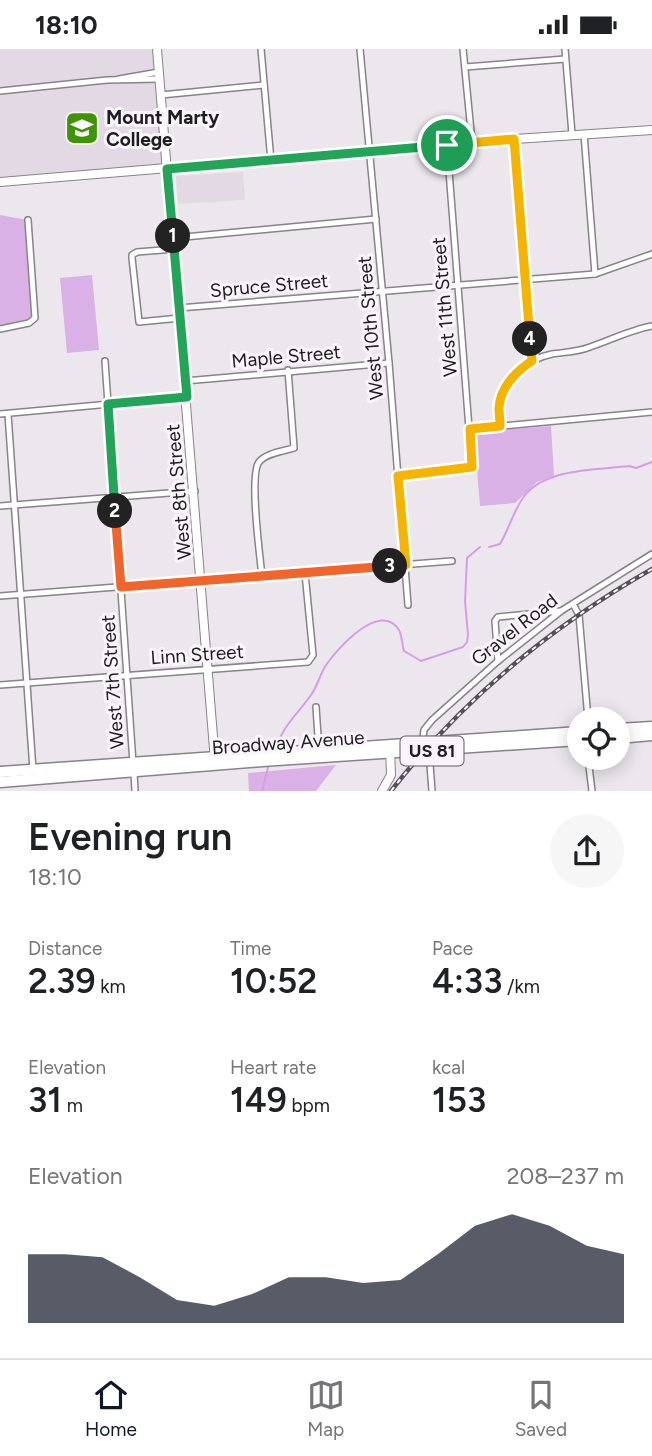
<!DOCTYPE html>
<html lang="en">
<head>
<meta charset="utf-8">
<style>
	:root { --surface:#fff; --page:#f6f6f6; --text:#202124; --muted:#757577; --line:#e0e0e0; --accent:#111827 }
	body { margin:0; font-family:Figtree,sans-serif; background:var(--page); color:var(--text); height:100vh; display:flex; flex-direction:column; font-size:26px; white-space:nowrap }
	* { box-sizing:border-box; margin:0 }
	p { font-size:23px; color:var(--muted) }
	.icon { flex:none; width:38px; height:38px; fill:none; stroke:currentColor; stroke-width:2; stroke-linecap:round; stroke-linejoin:round }
	.map { position:relative; height:742px; overflow:hidden }
	.side { display:flex; flex-direction:column; background:var(--surface); flex:1 }
	.side>* { flex:none }
	.tools { position:absolute; left:567px; top:658px; display:grid; gap:14px }
	.tools a { display:grid; place-items:center; width:63px; height:63px; border-radius:50%; background:var(--surface); box-shadow:0 4px 18px #0003; font-size:35px }
	.pin { position:absolute; display:grid; place-items:center; width:60px; height:60px; color:#fff; margin:-30px; border:4px solid #fff; border-radius:50%; box-shadow:0 2px 7px #0007 }
	.km { position:absolute; width:35px; height:35px; margin:-18px; border-radius:50%; background:#222; color:#fff; font-size:19px; line-height:35px; text-align:center }
	.round { display:grid; place-items:center; flex:none; width:74px; height:74px; border-radius:37px; background:var(--page) }
	.head { display:flex; align-items:center; justify-content:space-between; height:119px; padding:0 28px }
	h1 { font-size:38px; font-weight:600; line-height:52px }
	.stats { display:grid; grid-template-columns:repeat(3,1fr); gap:10px; height:119px; padding:7px 28px }
	.stats div { display:grid; align-content:center }
	.stats b { font-size:35px; font-weight:600 }
	.stats small { font-size:19px; font-weight:400 }
	.stats p { font-size:19px }
	.chart { height:196px; padding:14px 28px }
	.chart p { display:flex; justify-content:space-between }
	.chart svg { width:100%; height:126px; margin-top:7px; fill:var(--accent); opacity:.7 }
	.status { display:flex; justify-content:space-between; align-items:center; height:49px; padding:0 35px; background:var(--surface); direction:ltr }
	.status svg { height:19px; fill:currentColor }
	.menu { display:flex; justify-content:space-around; align-items:center; height:98px; border-top:2px solid var(--line); background:var(--surface); font-size:19px; color:var(--muted) }
	.menu a { display:grid; justify-items:center; gap:4px }
	.menu .active { color:var(--accent) }
	.map>svg:first-child { display:block }
</style>
</head>
<body>
<div class="status"><b>18:10</b><svg viewBox="0 0 49 12"><path d="M0 12V9h3v3zM5 12V6h3v6zM10 12V3h3v9zM15 12V0h3v12zM26 1h20v11H26zM47 4h2v5h-2z"/></svg></div>
<div class="map">
<svg width="652" height="742" viewBox="0 0 652 742">
	<rect width="100%" height="100%" fill="#ebe7ed"/>
	<g fill="#e2d9e5">
		<polygon points="0,0 157,0 168,120 0,133"/>
		<polygon points="243,123 245,151 178,155 176,127"/>
	</g>
	<g fill="#d9b1e7">
		<polygon points="0,166 28,171 35,269 29,274 0,281"/>
		<polygon points="92,226 99,301 67,304 60,229"/>
		<polygon points="551,377 554,427 537,433 515,454 480,457 474,383"/>
		<polygon points="336,716 316,742 249,742 248,724"/>
	</g>
	<g fill="none" stroke-linecap="round" stroke-linejoin="round">
		<g stroke="#d69ce9" stroke-width="2">
			<path d="M 489,498 L 500,495 C 509,480 514,460 525,446 C 547,419 597,421 629,417 L 636,419 L 652,413"/>
			<path d="M 275,700 C 285,674 296,667 311,646 C 318,636 320,625 326,616 C 337,600 380,551 399,581 C 402,586 402,596 404,602 L 421,612 L 463,598 L 467,593 L 468,586 L 465,552 L 467,509 L 480,498"/>
			<polyline points="262,742 269,715"/>
		</g>
		<g stroke="#878388" stroke-width="8">
			<g id="street">
				<polyline points="261,0 271,112"/>
				<polyline points="360,0 389,314 408,556"/>
				<polyline points="463,0 472,93"/>
				<polyline points="565,0 572,85"/>
				<polyline points="465,18 565,10"/>
				<polyline points="119,30 159,23"/>
				<polyline points="0,42 107,31 159,30"/>
				<polyline points="161,46 264,36"/>
				<polyline points="584,85 595,225"/>
				<polyline points="515,90 532,311"/>
				<polyline points="174,189 376,170"/>
				<polyline points="175,200 137,203 132,206 132,209 139,273 180,269"/>
				<polyline points="179,259 595,225 652,205"/>
				<polyline points="0,280 29,274 35,269 28,171"/>
				<polyline points="105,312 133,714"/>
				<polyline points="185,332 389,314"/>
				<polyline points="0,365 187,348"/>
				<polyline points="8,365 33,721"/>
				<path d="M 500,377 C 500,369 498,362 500,355 C 504,329 527,310 552,305 C 565,303 578,303 590,298 C 611,291 630,281 652,277"/>
				<polyline points="470,380 652,363"/>
				<polyline points="399,427 472,418 447,96"/>
				<polyline points="0,457 195,442"/>
				<path d="M 262,527 C 260,508 249,426 259,413 C 266,404 284,402 294,399 L 288,321"/>
				<polyline points="0,547 452,512"/>
				<polyline points="573,555 579,566 588,670"/>
				<polyline points="498,612 495,572 498,568 561,562"/>
				<polyline points="0,636 308,613 313,606 305,524"/>
				<polyline points="316,658 319,702"/>
				<polyline points="422,696 424,681 432,671 498,612 561,562 652,505"/>
				<polyline points="429,702 432,742"/>
				<polyline points="588,709 592,742"/>
				<polyline points="134,724 135,742"/>
			</g>
		</g>
		<g stroke="#878388" stroke-width="10">
			<g id="secondary">
				<polyline points="157,0 215,712"/>
				<polyline points="0,133 515,90 652,81"/>
				<polyline points="382,742 391,726 390,699"/>
			</g>
		</g>
		<g stroke="#878388" stroke-width="13">
			<g id="highway">
				<polyline points="618,680 652,678"/>
				<polyline points="618,689 652,686"/>
				<polyline points="0,723 579,683"/>
				<polyline points="0,733 262,712 579,691"/>
			</g>
		</g>
		<use href="#street" stroke="#fff" stroke-width="5"/>
		<use href="#secondary" stroke="#fff" stroke-width="8"/>
		<use href="#highway" stroke="#fff" stroke-width="10"/>
		<g stroke="#545154" stroke-width="4.5">
			<path id="rail" d="M 391,742 C 462,651 552,577 652,520"/>
		</g>
		<use href="#rail" stroke="#f9f5fa" stroke-width="2" stroke-dasharray="5" stroke-linecap="butt"/>
	</g>
	<g fill="none" stroke-linecap="round" stroke-linejoin="round">
		<g stroke="#fff" stroke-width="14">
			<polyline id="split-1" points="173,187 167,120 447,96"/>
		</g>
		<g stroke="#fff" stroke-width="14">
			<polyline id="split-2" points="115,462 108,355 187,348 173,187"/>
		</g>
		<g stroke="#fff" stroke-width="14">
			<polyline id="split-3" points="115,462 121,538 390,517"/>
		</g>
		<g stroke="#fff" stroke-width="14">
			<path id="split-4" d="M 390,517 L 406,516 L 398,427 L 472,418 L 470,380 L 500,377 C 500,371 499,365 499,359 C 500,339 516,322 532,312 L 530,290"/>
		</g>
		<g stroke="#fff" stroke-width="14">
			<polyline id="split-5" points="447,96 514,90 530,290"/>
		</g>
		<use href="#split-1" stroke="#22a559" stroke-width="9"/>
		<use href="#split-2" stroke="#22a559" stroke-width="9"/>
		<use href="#split-3" stroke="#f0652b" stroke-width="9"/>
		<use href="#split-4" stroke="#f5b400" stroke-width="9"/>
		<use href="#split-5" stroke="#f5b400" stroke-width="9"/>
	</g>
	<defs>
		<g id="university-square" transform="scale(1.75)"><rect x="-9" y="-9" width="18" height="18" rx="4" fill="#3d9404" stroke="#f9f5fa"/><path d="M0-5L7-2L0 1L-7-2ZM-4 1L0 2.5L4 1V4Q0 6-4 4Z" fill="#fff"/></g>
	</defs>
	<g fill-rule="evenodd">
		<use href="#university-square" x="82" y="79"/>
	</g>
	<g text-anchor="middle" stroke-width="6" stroke-linejoin="round" paint-order="stroke">
		<rect fill="#f9f5fa" stroke="#605e61" stroke-width="2" x="400.5" y="687.5" width="63" height="29" rx="5"/>
		<g font-size="18" font-weight="bold" fill="#1f1d1f">
			<text x="432" y="708">US 81</text>
		</g>
		<g font-size="19" font-weight="bold" fill="#1f1d1f" stroke="#f9f5fa" text-anchor="start">
			<text x="106" y="75">Mount Marty<tspan x="106" dy="22">College</tspan></text>
		</g>
		<g font-size="19" fill="#1f1d1f" stroke="#f9f5fa">
			<text transform="translate(269 236) rotate(-5)" y="7">Spruce Street</text>
			<text transform="translate(444 258) rotate(-95)" y="7">West 11th Street</text>
			<text transform="translate(370 279) rotate(-95)" y="7">West 10th Street</text>
			<text transform="translate(286 307) rotate(-5)" y="7">Maple Street</text>
			<text transform="translate(178 443) rotate(-95)" y="7">West 8th Street</text>
			<text transform="translate(514 580) rotate(-38)" y="7">Gravel Road</text>
			<text transform="translate(197 605) rotate(-4)" y="7">Linn Street</text>
			<text transform="translate(112 633) rotate(-94)" y="7">West 7th Street</text>
			<text transform="translate(288 693) rotate(-4)" y="7">Broadway Avenue</text>
		</g>
	</g>
</svg>
<div class="tools">
<a><svg class="icon" aria-label="locate" viewBox="0 0 24 24"><circle cx="12" cy="12" r="6"/><path d="M12 2v4M12 18v4M2 12h4M18 12h4"/></svg></a>
</div>
<div class="pin" style="left:447px;top:96px;background:#1e9e55"><svg class="icon" aria-label="arrive" viewBox="0 0 24 24"><path d="M6 21V4h12l-3 4 3 4H6"/></svg></div>
<b class="km" style="left:173px;top:187px">1</b>
<b class="km" style="left:115px;top:462px">2</b>
<b class="km" style="left:390px;top:517px">3</b>
<b class="km" style="left:530px;top:290px">4</b>
</div>
<section class="side">
<div class="head"><div><h1>Evening run</h1><p>18:10</p></div><a class="round"><svg class="icon" aria-label="share" viewBox="0 0 24 24"><path d="M12 15V3M7 8l5-5 5 5M5 13v7h14v-7"/></svg></a></div>
<div class="stats">
<div><p>Distance</p><b>2.39<small> km</small></b></div>
<div><p>Time</p><b>10:52</b></div>
<div><p>Pace</p><b>4:33<small> /km</small></b></div>
</div>
<div class="stats">
<div><p>Elevation</p><b>31<small> m</small></b></div>
<div><p>Heart rate</p><b>149<small> bpm</small></b></div>
<div><p>kcal</p><b>153</b></div>
</div>
<div class="chart"><p><span>Elevation</span>208–237 m</p>
<svg viewBox="0 0 160 44" preserveAspectRatio="none"><path d="M0 44V20L10 20L20 21L30 28L40 36L50 38L60 34L70 28L80 28L90 30L100 29L110 20L120 10L130 6L140 10L150 17L160 20V44z"/></svg>
</div>
</section>
<nav class="menu">
<a class="active"><svg class="icon" aria-label="home" viewBox="0 0 24 24"><path d="M3 11l9-7 9 7M6 9v11h12V9"/></svg>Home</a>
<a><svg class="icon" aria-label="map" viewBox="0 0 24 24"><path d="M3 6l6-2 6 2 6-2v14l-6 2-6-2-6 2zM9 4v14M15 6v14"/></svg>Map</a>
<a><svg class="icon" aria-label="saved" viewBox="0 0 24 24"><path d="M7 4h10v16l-5-4-5 4z"/></svg>Saved</a>
</nav>
</body>
</html>
